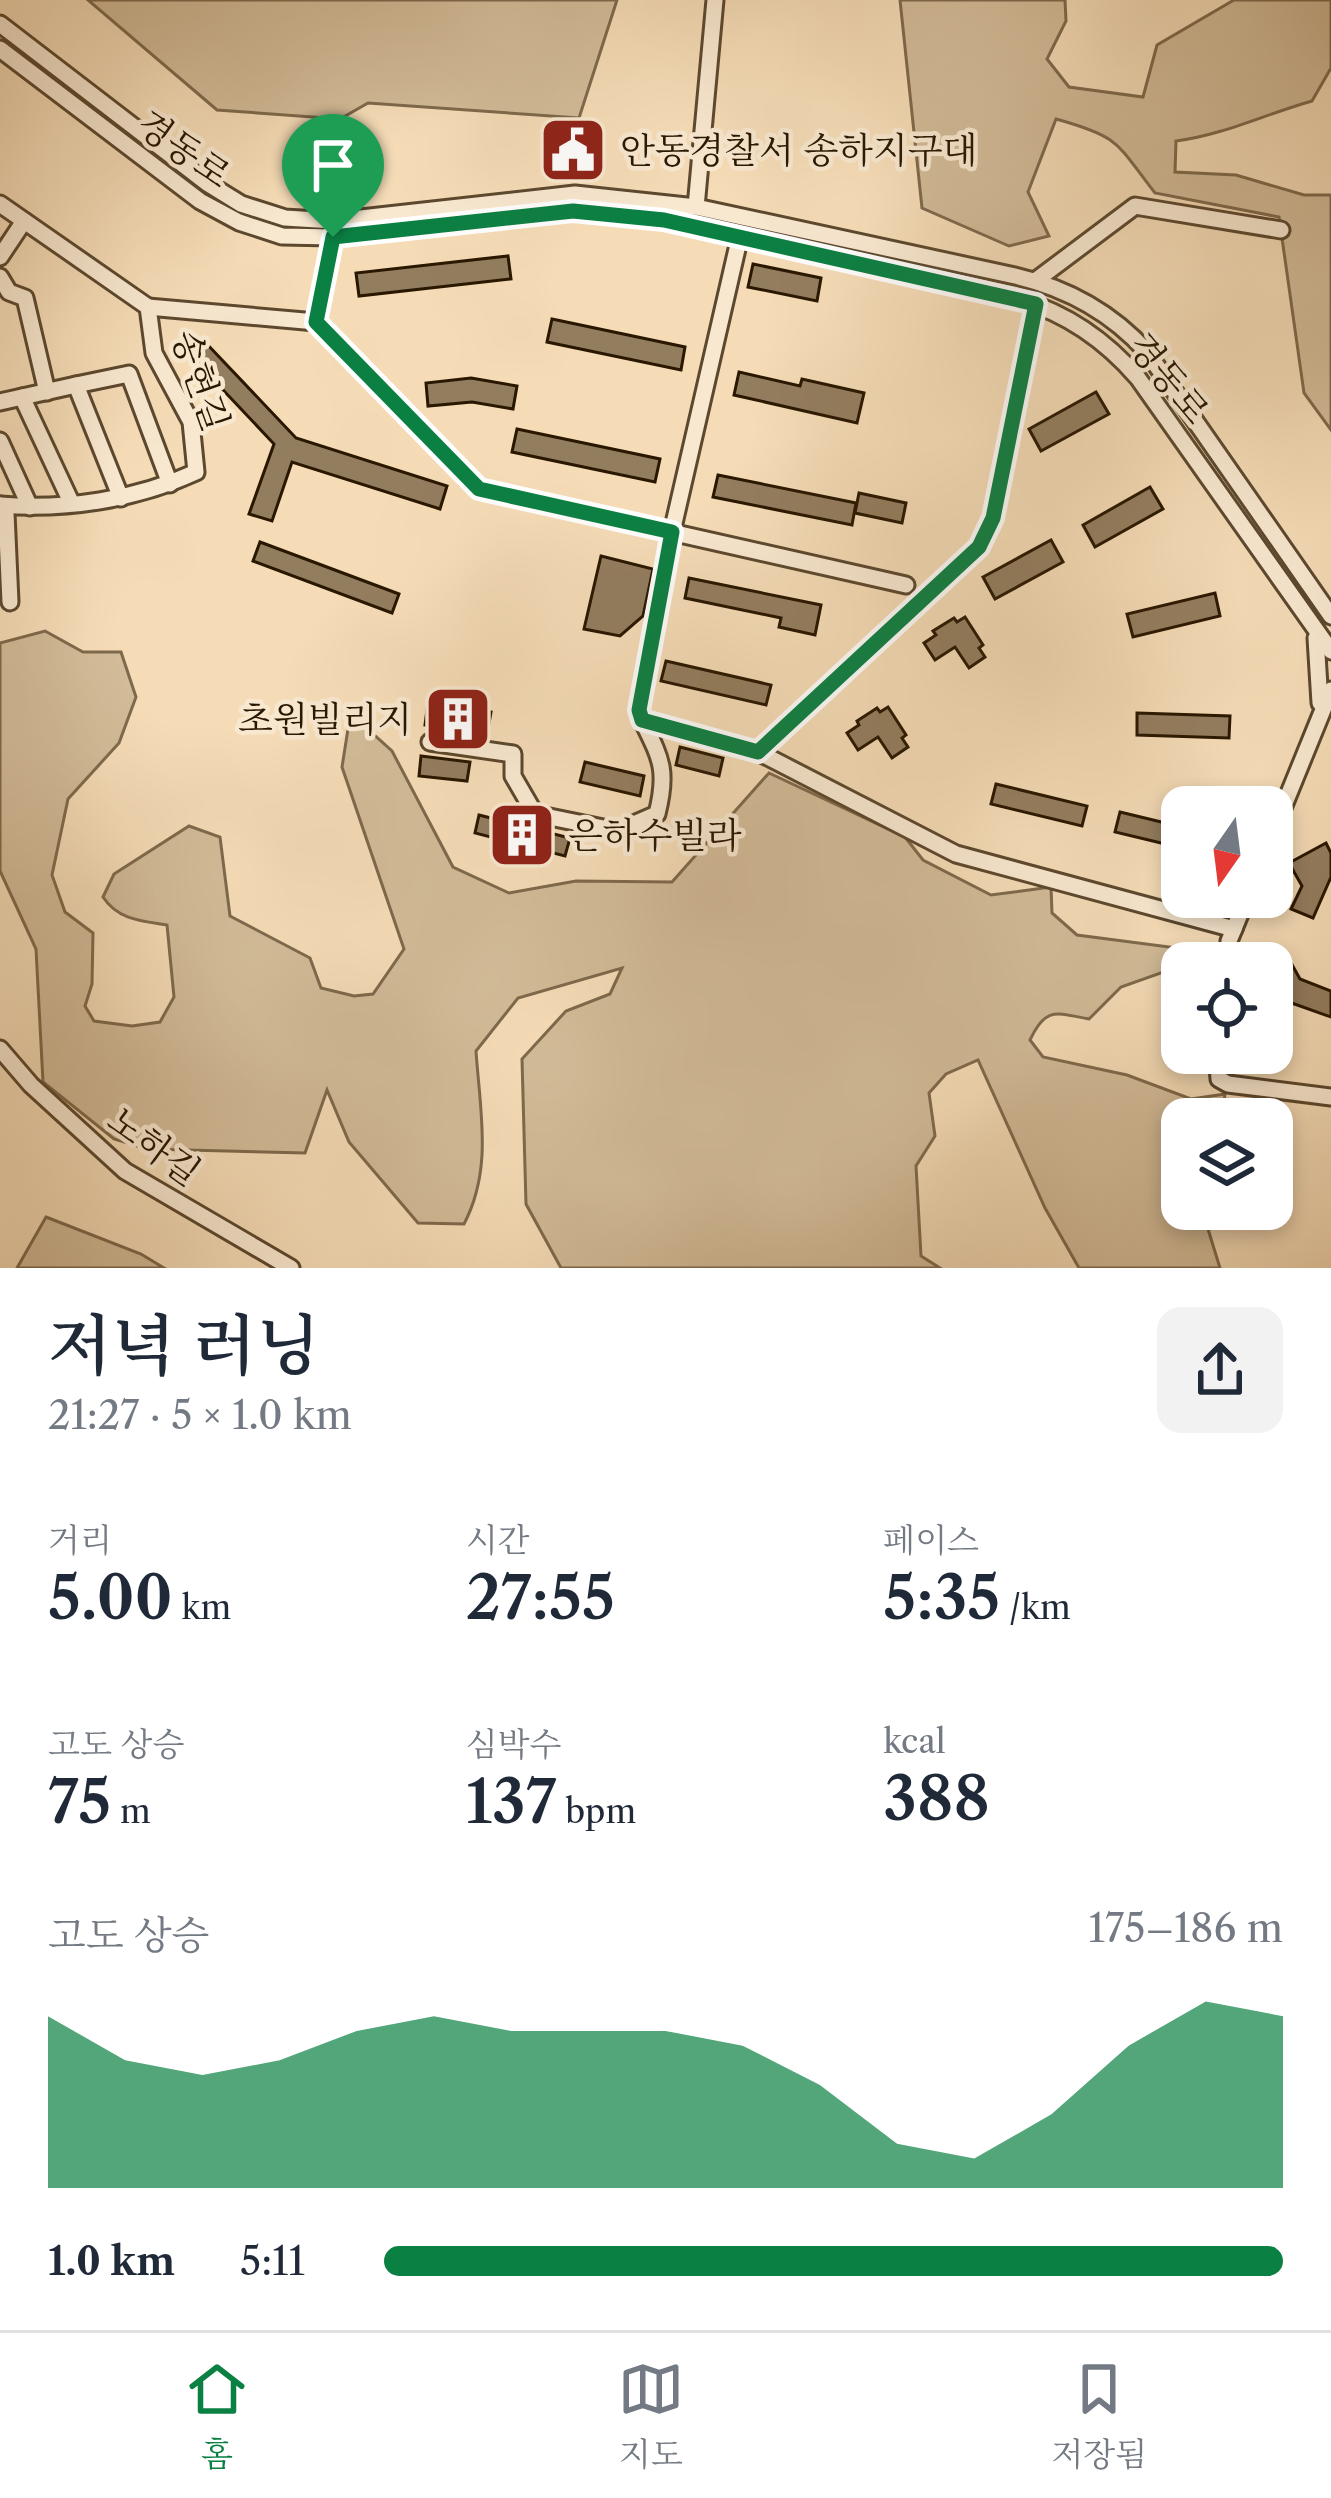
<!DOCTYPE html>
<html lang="ko">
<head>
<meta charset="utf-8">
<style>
	:root { --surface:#fff; --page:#f2f2f3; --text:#1f2937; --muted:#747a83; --line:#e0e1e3; --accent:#0b8043 }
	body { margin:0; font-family:"Libre Caslon Text","Noto Serif KR",serif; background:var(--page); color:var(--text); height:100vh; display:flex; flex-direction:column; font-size:45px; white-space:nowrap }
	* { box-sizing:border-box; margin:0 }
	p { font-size:39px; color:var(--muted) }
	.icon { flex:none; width:66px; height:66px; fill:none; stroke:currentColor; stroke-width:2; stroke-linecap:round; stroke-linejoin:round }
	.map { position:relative; height:1268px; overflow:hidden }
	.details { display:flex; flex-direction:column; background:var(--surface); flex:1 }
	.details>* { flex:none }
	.needle { width:78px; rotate:194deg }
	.tools { position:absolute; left:1161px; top:786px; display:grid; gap:24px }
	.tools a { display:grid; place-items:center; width:132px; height:132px; border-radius:24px; background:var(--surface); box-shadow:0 6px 18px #0003; font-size:60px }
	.pin { position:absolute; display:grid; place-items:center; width:102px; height:102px; color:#fff; margin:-123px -51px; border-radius:50% 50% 50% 0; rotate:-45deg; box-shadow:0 0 12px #0007 }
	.pin .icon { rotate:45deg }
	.round { display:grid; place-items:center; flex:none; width:126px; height:126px; border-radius:24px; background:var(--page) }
	.head { display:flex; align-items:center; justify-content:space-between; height:204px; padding:0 48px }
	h1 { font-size:66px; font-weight:600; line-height:90px }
	.metrics { display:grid; grid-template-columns:repeat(3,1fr); gap:18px; height:204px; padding:12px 48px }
	.metrics div { display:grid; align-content:center }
	.metrics b { font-size:60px; font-weight:600 }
	.metrics small { font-size:33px; font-weight:400 }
	.metrics p { font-size:33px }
	.chart { height:336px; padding:24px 48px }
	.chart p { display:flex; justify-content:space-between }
	.chart svg { width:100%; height:216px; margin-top:12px; fill:var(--accent); opacity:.7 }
	ul { padding:0 48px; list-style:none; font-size:39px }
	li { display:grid; grid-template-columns:192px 144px 1fr; align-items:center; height:90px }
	li i { height:30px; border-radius:15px; background:var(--accent) }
	.menu { display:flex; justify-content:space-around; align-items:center; height:168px; border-top:3px solid var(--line); background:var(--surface); font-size:33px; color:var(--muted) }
	.menu a { display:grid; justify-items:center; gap:6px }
	.menu .current { color:var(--accent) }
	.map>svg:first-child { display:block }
</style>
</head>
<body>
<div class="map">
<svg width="1331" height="1268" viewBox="0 0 1331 1268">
	<rect width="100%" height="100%" fill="#f5dcb7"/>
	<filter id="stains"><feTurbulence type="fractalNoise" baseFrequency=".00167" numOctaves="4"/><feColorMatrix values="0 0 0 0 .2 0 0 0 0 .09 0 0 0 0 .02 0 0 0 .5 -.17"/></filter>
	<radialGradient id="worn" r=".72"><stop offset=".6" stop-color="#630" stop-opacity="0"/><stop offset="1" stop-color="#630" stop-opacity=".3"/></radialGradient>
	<g fill="#d2bb98" stroke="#7e694c" stroke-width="3">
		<polygon points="88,0 617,0 579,118 368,103 340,119 217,110"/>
		<path d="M 900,0 L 1065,0 L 1066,21 L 1047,59 L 1069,87 L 1143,97 L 1157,45 L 1234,0 L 1331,0 L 1331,68 L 1312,101 C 1266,114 1223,135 1176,141 L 1175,172 L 1236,175 L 1304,195 L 1331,195 L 1331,430 L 1304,393 L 1279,217 L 1155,193 C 1116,143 1121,137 1056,119 L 1028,192 L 1049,236 L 1009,246 L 922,208 Z"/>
		<path d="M 45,631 L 83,652 L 121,652 L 136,697 L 119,743 L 68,799 L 52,875 L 65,912 L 93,933 L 92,984 L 85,1006 L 94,1021 L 132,1026 L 160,1022 L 174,997 L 167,925 C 142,921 118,920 103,897 L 114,874 L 189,826 L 220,837 L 230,916 L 310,958 L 321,988 L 354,996 L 373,994 L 404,949 L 342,767 L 348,729 L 362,724 L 392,751 L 453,867 L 509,893 L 576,881 L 672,882 L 769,773 L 905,837 L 923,860 L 991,895 L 1051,887 L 1052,913 L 1077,935 L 1177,948 L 1175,968 L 1121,987 L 1089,1019 C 1056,1013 1046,1006 1030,1040 L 1043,1057 L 1127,1075 L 1191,1099 L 1225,1094 L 1222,1119 L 1182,1119 L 1182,1209 L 1210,1209 L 1208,1229 L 1220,1268 L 1079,1268 L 1045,1208 L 978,1060 L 946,1074 L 929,1093 L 935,1136 L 916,1166 L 921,1256 L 940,1268 L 561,1268 L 526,1204 L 522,1059 L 566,1011 L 610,994 L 622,968 L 518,998 L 476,1051 C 480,1111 493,1169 464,1224 L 418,1223 L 349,1142 L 327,1090 L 305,1153 L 147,1149 L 114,1139 L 43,1082 L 36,949 L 0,871 L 0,643 Z"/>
		<polygon points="46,1217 141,1254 164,1268 17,1268"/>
	</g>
	<g fill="#937d5f" stroke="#291700" stroke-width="3">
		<polygon points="508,256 511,279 359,296 356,273"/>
		<polygon points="753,264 821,278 817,301 748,287"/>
		<polygon points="552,319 685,347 681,370 547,342"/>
		<polygon points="205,342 296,438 447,486 440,509 292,462 272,521 249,514 274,444 191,356"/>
		<polygon points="739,372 800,386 802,379 864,393 857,423 734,395"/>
		<polygon points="471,378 517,386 513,409 472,402 428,406 426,383"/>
		<polygon points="1096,392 1109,414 1041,451 1029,429"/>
		<polygon points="517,429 660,459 655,482 512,452"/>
		<polygon points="718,475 856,503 852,525 713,497"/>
		<polygon points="1150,487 1163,509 1095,547 1083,525"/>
		<polygon points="859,493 906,503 902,523 855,513"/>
		<polygon points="1051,540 1063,562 995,599 983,577"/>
		<polygon points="260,542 399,594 392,613 253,561"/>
		<polygon points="601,556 653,569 643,616 620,636 584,629"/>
		<polygon points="689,578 821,605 815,635 779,627 781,618 685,598"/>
		<polygon points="1215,593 1220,616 1133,637 1127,614"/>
		<polygon points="965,617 983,645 979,648 985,657 969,668 955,647 935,660 924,643 936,635 933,631 954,618 957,622"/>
		<polygon points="666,661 771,685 766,705 661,681"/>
		<polygon points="428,702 491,712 487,735 425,725"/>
		<polygon points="888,707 906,735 902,738 908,747 892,758 878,737 858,750 847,733 859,725 857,721 877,708 880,712"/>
		<polygon points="1137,713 1230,716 1229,738 1137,735"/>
		<polygon points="680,747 723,758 719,776 676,765"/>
		<polygon points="421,756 470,762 467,781 419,776"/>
		<polygon points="585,762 644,776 640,796 580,782"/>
		<polygon points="996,784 1087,806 1082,826 991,804"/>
		<polygon points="1120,812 1182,827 1182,848 1115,832"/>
		<polygon points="479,815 570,838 565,856 475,833"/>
		<polygon points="1326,843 1331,853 1331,877 1313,918 1291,909 1302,886 1289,863"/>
		<polygon points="1286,954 1300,979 1331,991 1331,1017 1286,1001 1272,1034 1272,962"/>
	</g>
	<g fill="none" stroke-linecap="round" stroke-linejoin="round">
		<g stroke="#5c482e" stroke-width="21">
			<g id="minor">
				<path d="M 0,24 L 207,183 L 241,204 L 285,218 L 334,221 L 575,194 L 696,207 L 1015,276 C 1067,288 1111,312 1147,352 L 1331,616"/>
				<path d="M 0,49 L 200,201 L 239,222 L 282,236 L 333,237 L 573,211 L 664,220 L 1021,300 C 1068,314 1107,342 1138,378 L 1331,651"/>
				<path d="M 0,204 L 148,307 L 154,353 L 191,422 L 196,472 C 135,500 66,510 0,505"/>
				<polyline points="696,207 715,0"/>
				<polyline points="740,236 672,532 639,710 642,720 758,752"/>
				<polyline points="0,257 24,221"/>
				<polyline points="0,277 9,292 25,298 47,392"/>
				<polyline points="1035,281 1135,206 1281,230"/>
				<polyline points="1036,305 993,519 979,547 758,752 956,854 1234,929"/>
				<polyline points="148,307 316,322 480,489 906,585"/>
				<polyline points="316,322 333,237"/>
				<polyline points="76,385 129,374 170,484"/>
				<polyline points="22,397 71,502"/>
				<polyline points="0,402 76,385 121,498"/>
				<polyline points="0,441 30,507"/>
				<polyline points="0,505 6,513 10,602"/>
				<polyline points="1316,638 1320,703"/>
				<path d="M 430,742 L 513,754 L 513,776 L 535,814 L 618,831 L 657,814 C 668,770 661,759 642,720"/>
				<polyline points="1272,835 1331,690"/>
				<polyline points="1227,963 1229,941 1247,897"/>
				<polyline points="0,1049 31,1085 125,1171 291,1268"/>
				<polyline points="1217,1053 1219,1079 1228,1084 1331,1097"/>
			</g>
		</g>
		<use href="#minor" stroke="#f8e8d0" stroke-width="15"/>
	</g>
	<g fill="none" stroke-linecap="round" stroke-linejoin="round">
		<g stroke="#fff" stroke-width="24">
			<polygon id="route" points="573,211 664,220 1036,304 993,518 979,547 758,752 642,720 639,710 672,532 479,489 316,322 333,237"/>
		</g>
		<use href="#route" stroke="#0b8043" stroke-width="15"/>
	</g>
	<defs>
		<g id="civic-square" transform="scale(3.45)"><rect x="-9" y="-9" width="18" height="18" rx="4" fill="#8f2418" stroke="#f8e8d0"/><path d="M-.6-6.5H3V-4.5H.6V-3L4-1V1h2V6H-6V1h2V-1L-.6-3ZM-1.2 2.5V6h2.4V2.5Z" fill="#fff"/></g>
		<g id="building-square" transform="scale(3.45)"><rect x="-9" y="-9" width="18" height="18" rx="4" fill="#8f2418" stroke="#f8e8d0"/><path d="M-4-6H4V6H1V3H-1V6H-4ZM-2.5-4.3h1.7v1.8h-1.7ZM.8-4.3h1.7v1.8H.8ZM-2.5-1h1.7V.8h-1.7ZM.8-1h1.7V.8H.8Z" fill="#fff"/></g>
	</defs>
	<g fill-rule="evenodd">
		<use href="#civic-square" x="573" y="150"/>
		<use href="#building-square" x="458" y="719"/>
		<use href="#building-square" x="522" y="835"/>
	</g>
	<g text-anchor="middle" stroke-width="9" stroke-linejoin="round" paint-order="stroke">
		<g font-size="36" fill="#291700" stroke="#f8e8d0">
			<text transform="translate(184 149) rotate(35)" y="13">경동로</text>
			<text transform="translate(1169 378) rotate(51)" y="13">경동로</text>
			<text transform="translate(201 380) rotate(71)" y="13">송현길</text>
			<text transform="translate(154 1146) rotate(36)" y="13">노하길</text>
		</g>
		<g font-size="36" fill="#291700" stroke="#f8e8d0" text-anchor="start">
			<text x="620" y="163">안동경찰서 송하지구대</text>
			<text x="412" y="732" text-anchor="end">초원빌리지</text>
			<text x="568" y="848">은하수빌라</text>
		</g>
	</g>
	<rect width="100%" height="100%" filter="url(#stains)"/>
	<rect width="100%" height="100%" fill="url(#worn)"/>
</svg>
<div class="tools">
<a><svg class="needle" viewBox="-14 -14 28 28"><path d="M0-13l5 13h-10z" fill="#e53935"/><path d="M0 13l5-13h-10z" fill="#747a83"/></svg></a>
<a><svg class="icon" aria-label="locate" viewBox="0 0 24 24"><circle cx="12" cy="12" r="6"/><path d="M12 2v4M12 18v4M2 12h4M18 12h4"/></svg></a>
<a><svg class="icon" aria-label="layers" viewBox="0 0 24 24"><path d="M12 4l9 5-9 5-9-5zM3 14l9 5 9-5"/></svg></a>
</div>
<div class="pin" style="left:333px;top:237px;background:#1e9e55"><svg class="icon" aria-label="arrive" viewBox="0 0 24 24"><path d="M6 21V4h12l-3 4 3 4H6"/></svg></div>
</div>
<section class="details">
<div class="head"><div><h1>저녁 러닝</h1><p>21:27 · 5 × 1.0 km</p></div><a class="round"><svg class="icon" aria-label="share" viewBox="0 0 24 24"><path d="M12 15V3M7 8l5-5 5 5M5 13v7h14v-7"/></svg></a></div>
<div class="metrics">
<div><p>거리</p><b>5.00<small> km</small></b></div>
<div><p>시간</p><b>27:55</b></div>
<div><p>페이스</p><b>5:35<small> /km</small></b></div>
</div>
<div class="metrics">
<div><p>고도 상승</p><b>75<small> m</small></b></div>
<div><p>심박수</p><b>137<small> bpm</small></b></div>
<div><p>kcal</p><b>388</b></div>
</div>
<div class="chart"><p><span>고도 상승</span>175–186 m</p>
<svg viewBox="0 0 160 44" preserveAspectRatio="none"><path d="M0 44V9L10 18L20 21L30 18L40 12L50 9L60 12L70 12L80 12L90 15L100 23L110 35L120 38L130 29L140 15L150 6L160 9V44z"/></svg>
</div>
<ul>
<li><b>1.0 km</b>5:11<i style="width:100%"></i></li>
</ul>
</section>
<nav class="menu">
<a class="current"><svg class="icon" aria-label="home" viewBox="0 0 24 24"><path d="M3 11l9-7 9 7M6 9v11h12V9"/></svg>홈</a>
<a><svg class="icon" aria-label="map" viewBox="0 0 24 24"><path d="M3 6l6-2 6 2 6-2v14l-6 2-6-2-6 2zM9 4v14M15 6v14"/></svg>지도</a>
<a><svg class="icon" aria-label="saved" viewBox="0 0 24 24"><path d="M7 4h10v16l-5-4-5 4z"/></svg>저장됨</a>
</nav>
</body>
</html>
